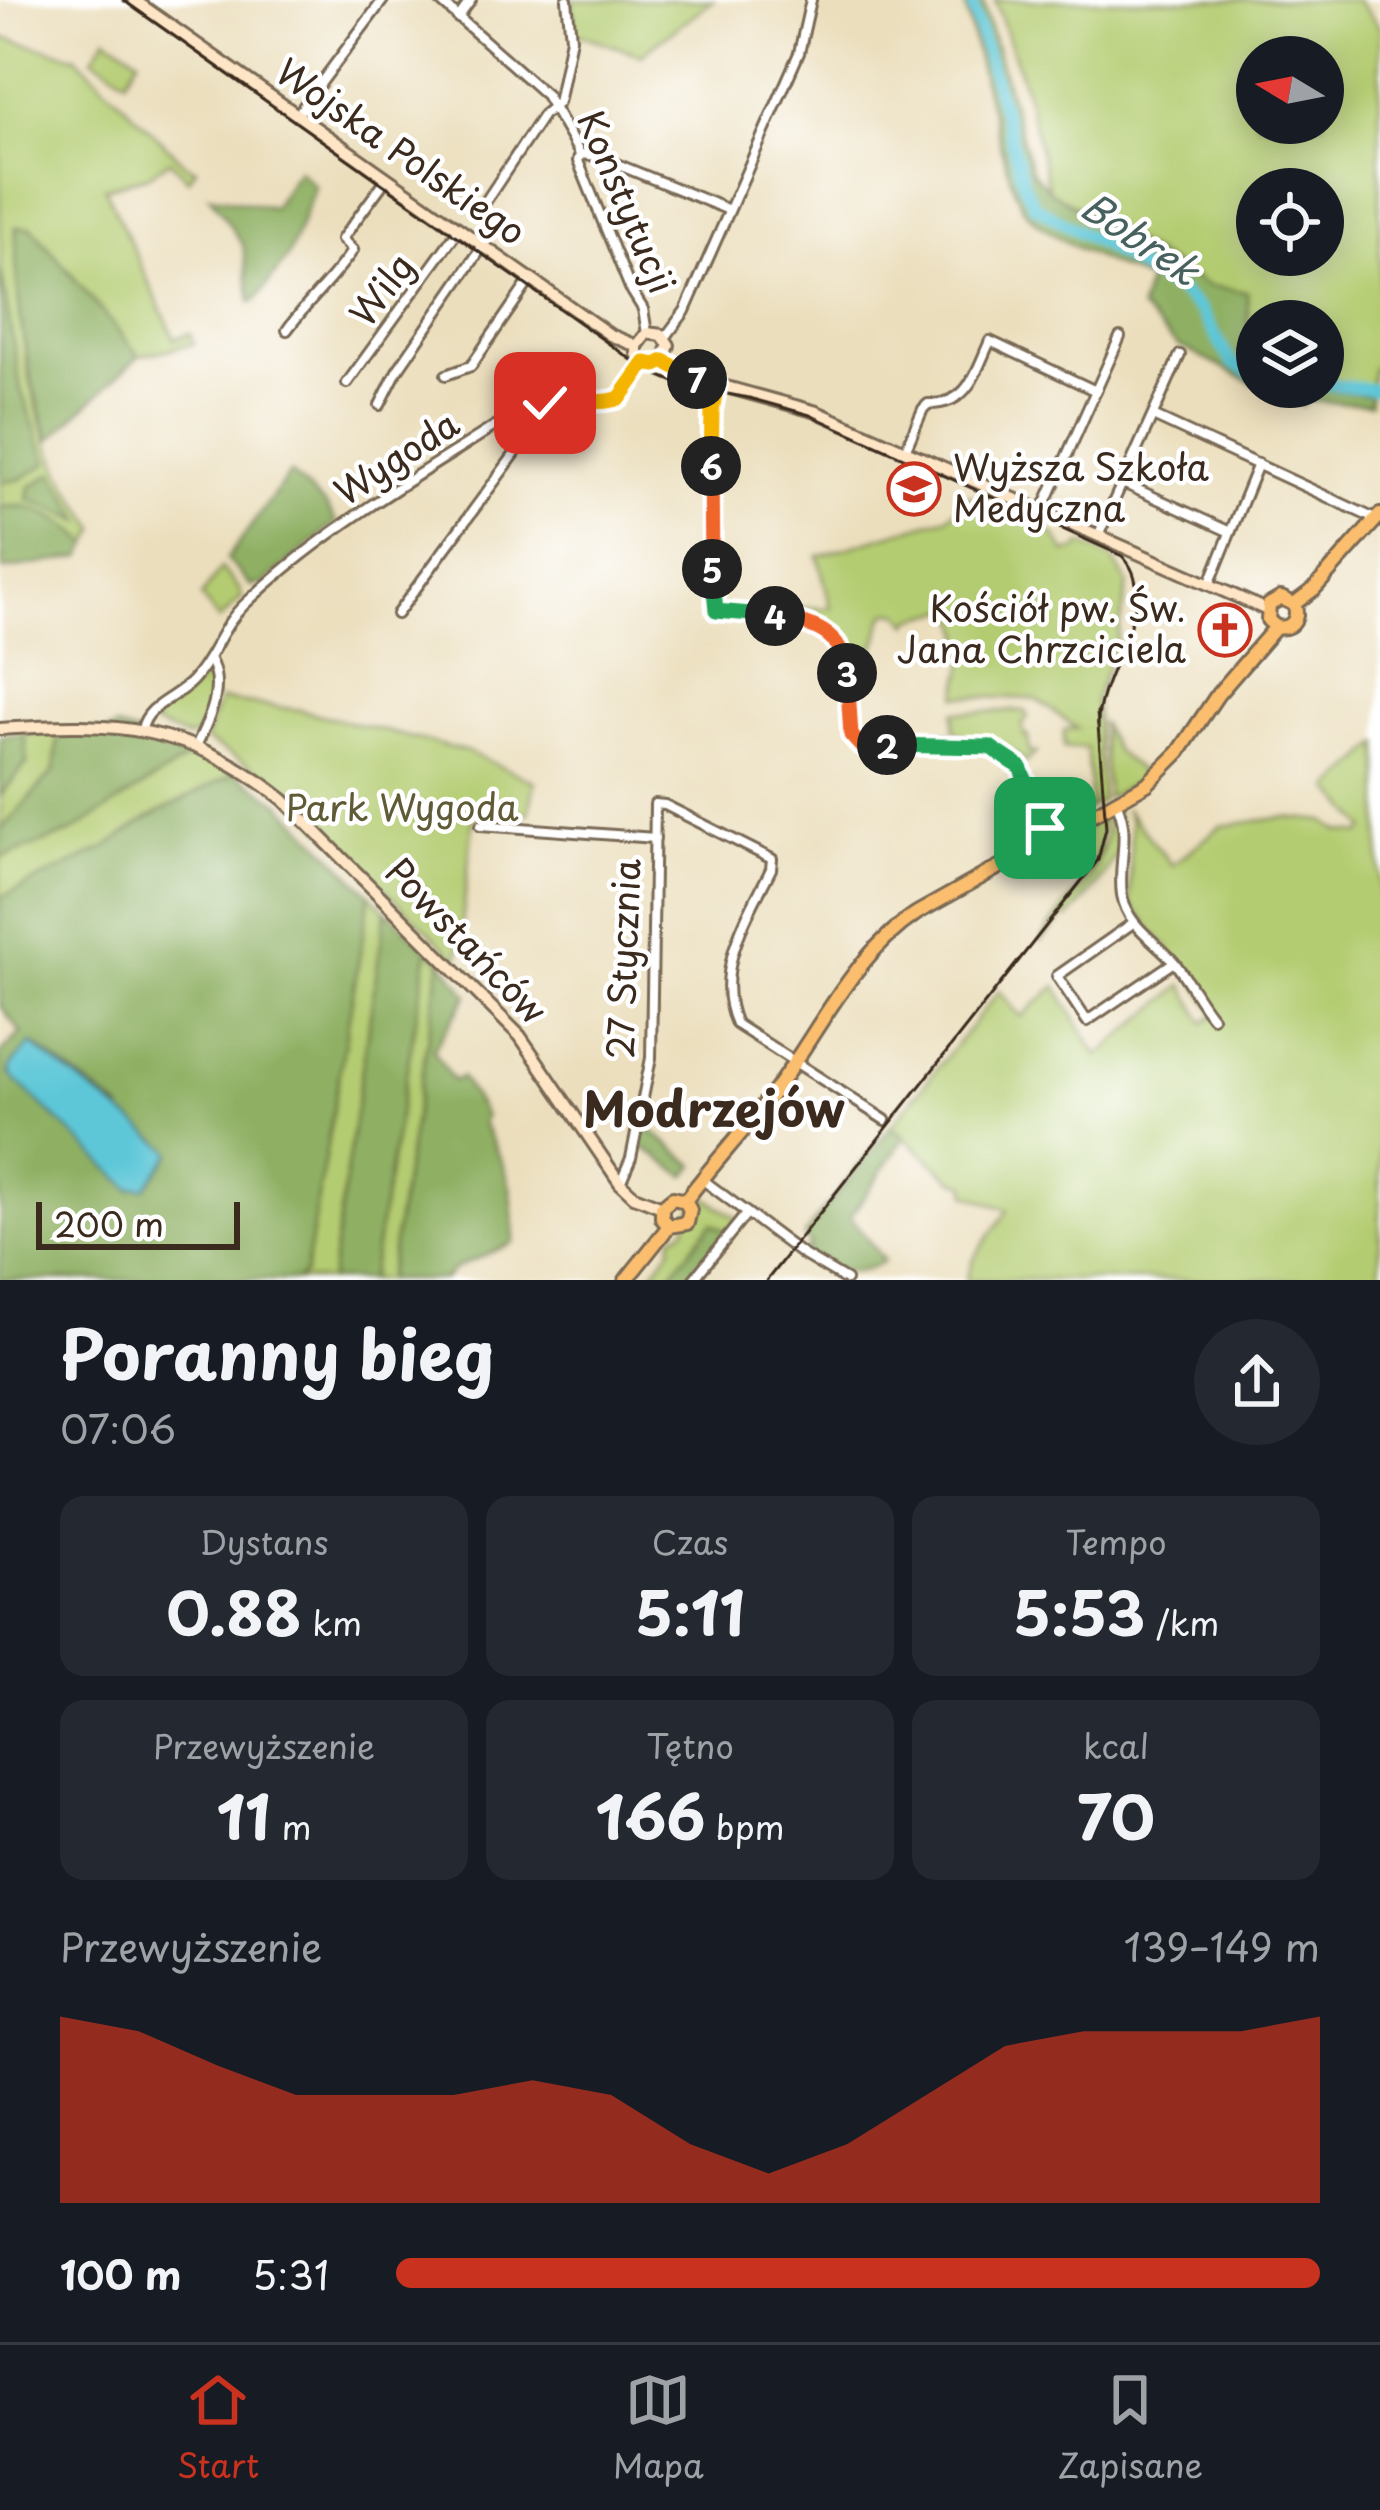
<!DOCTYPE html>
<html lang="pl">
<head>
<meta charset="utf-8">
<style>
	:root { --surface:#171b24; --page:#242831; --text:#f1f3f6; --muted:#9ea1a6; --line:#363941; --accent:#c8321e }
	body { margin:0; font-family:"Playpen Sans",sans-serif; background:var(--page); color:var(--text); height:100vh; display:flex; flex-direction:column; font-size:45px; white-space:nowrap }
	* { box-sizing:border-box; margin:0 }
	p { font-size:39px; color:var(--muted) }
	.icon { flex:none; width:66px; height:66px; fill:none; stroke:currentColor; stroke-width:2; stroke-linecap:round; stroke-linejoin:round }
	.map { position:relative; height:1280px; overflow:hidden }
	.details { display:flex; flex-direction:column; background:var(--surface); flex:1 }
	.details>* { flex:none }
	.needle { width:78px; rotate:280deg }
	.buttons { position:absolute; left:1236px; top:36px; display:grid; gap:24px }
	.buttons a { display:grid; place-items:center; width:108px; height:108px; border-radius:50%; background:var(--surface); box-shadow:0 6px 30px #0003; font-size:60px }
	.scale { position:absolute; left:36px; bottom:30px; width:204px; box-sizing:border-box; padding-left:12px; border:6px solid #3b2a1e; border-top:0; font-size:33px; line-height:42px; white-space:nowrap; color:#3b2a1e; -webkit-text-stroke:9px #fff; paint-order:stroke }
	.pin { position:absolute; display:grid; place-items:center; width:102px; height:102px; color:#fff; margin:-51px; border-radius:24px; box-shadow:0 6px 18px #0006 }
	.km { position:absolute; width:60px; height:60px; margin:-30px; border-radius:50%; background:#222; color:#fff; font-size:33px; line-height:60px; text-align:center }
	.round { display:grid; place-items:center; flex:none; width:126px; height:126px; border-radius:63px; background:var(--page) }
	.headline { display:flex; align-items:center; justify-content:space-between; height:204px; padding:0 60px }
	h1 { font-size:66px; font-weight:700; line-height:90px }
	.metrics { display:grid; grid-template-columns:repeat(3,1fr); gap:18px; height:204px; padding:12px 60px }
	.metrics div { display:grid; align-content:center; border-radius:24px; background:var(--page); text-align:center }
	.metrics b { font-size:60px; font-weight:700 }
	.metrics small { font-size:33px; font-weight:400 }
	.metrics p { font-size:33px }
	.chart { height:336px; padding:24px 60px }
	.chart p { display:flex; justify-content:space-between }
	.chart svg { width:100%; height:216px; margin-top:12px; fill:var(--accent); opacity:.7 }
	ul { padding:0 60px; list-style:none; font-size:39px }
	li { display:grid; grid-template-columns:192px 144px 1fr; align-items:center; height:90px }
	li i { height:30px; border-radius:15px; background:var(--accent) }
	.tab-bar { display:flex; justify-content:space-around; align-items:center; height:168px; border-top:3px solid var(--line); background:var(--surface); font-size:33px; color:var(--muted) }
	.tab-bar a { display:grid; justify-items:center; gap:6px }
	.tab-bar .on { color:var(--accent) }
	.map>svg:first-child { display:block }
</style>
</head>
<body>
<div class="map">
<svg width="1380" height="1280" viewBox="0 0 1380 1280">
	<rect width="100%" height="100%" fill="#fff"/>
	<filter id="ink" filterUnits="userSpaceOnUse"><feTurbulence type="fractalNoise" baseFrequency=".00833" numOctaves="2"/><feDisplacementMap in="SourceGraphic" scale="24" xChannelSelector="R" yChannelSelector="G"/><feConvolveMatrix kernelMatrix="1 2 1 2 8 2 1 2 1" color-interpolation-filters="sRGB"/></filter>
	<filter id="wash" filterUnits="userSpaceOnUse"><feTurbulence type="fractalNoise" baseFrequency=".004" numOctaves="4" result="noise"/><feDisplacementMap in="SourceGraphic" scale="48" xChannelSelector="R" yChannelSelector="G"/><feGaussianBlur stdDeviation="2.7" result="paint"/><feColorMatrix in="noise" values="0 0 0 0 0 0 0 0 0 0 0 0 0 0 0 0 0 1.4 0 .05"/><feComposite in="paint" operator="in"/></filter>
	<g filter="url(#wash)">
		<rect width="100%" height="100%" fill="#ebdebc"/>
		<g fill="#b4cc71" stroke="#787b48" stroke-width="3" fill-rule="evenodd">
			<polygon points="571,0 713,0 641,55 576,33"/>
			<path d="M 995,0 L 1357,0 L 1380,27 L 1380,369 L 1373,368 L 1370,395 L 1311,390 L 1323,387 L 1323,321 L 1257,321 L 1257,347 L 1248,344 L 1247,292 L 1208,286 L 1049,190 L 1025,89 ZM 1257,57 L 1323,57 L 1323,123 L 1257,123 ZM 1257,189 L 1323,189 L 1323,255 L 1257,255 Z"/>
			<path d="M 0,37 L 75,56 L 185,164 L 196,169 L 188,180 L 170,161 L 147,176 L 105,188 L 175,339 L 190,333 L 194,344 L 139,356 L 32,227 L 16,228 C 15,305 28,414 66,482 C 76,498 87,514 97,529 L 89,544 C 68,524 30,503 0,507 L 0,483 L 47,463 L 21,390 L 0,266 Z"/>
			<polygon points="106,37 139,58 126,79 93,58"/>
			<path d="M 969,495 L 1055,535 L 1066,553 L 1077,550 L 1082,544 L 1112,558 L 1128,584 L 1116,646 L 1095,699 L 1102,801 L 1057,826 L 1049,819 L 1054,815 L 1068,816 L 1091,806 L 1087,748 L 1064,748 L 1064,730 L 1077,728 L 1035,699 L 957,696 L 965,662 L 959,641 L 963,634 L 955,608 L 912,619 L 909,624 L 900,613 L 888,612 C 877,624 881,644 869,654 L 853,654 L 836,629 L 804,614 L 804,608 L 831,608 L 818,556 L 948,517 Z"/>
			<polygon points="221,568 240,590 242,598 219,620 201,597"/>
			<polygon points="206,675 213,676 211,706 197,735 187,738 154,724 155,714 188,692"/>
			<polygon points="220,700 300,710 465,751 535,782 529,813 474,812 458,960 284,791 265,774 205,740"/>
			<path d="M 1025,711 L 1028,718 L 1023,723 L 1024,736 L 1028,736 L 1029,752 L 1036,753 L 1026,762 C 996,733 975,745 954,730 L 954,712 Z"/>
			<polygon points="1101,722 1115,751 1146,776 1107,798"/>
			<polygon points="59,731 54,771 0,831 0,796 27,763 25,734"/>
			<polygon points="1380,743 1380,1280 966,1280 974,1258 1008,1210 967,1194 967,1184 953,1180 891,1126 999,991 1021,1017 1056,986 1098,1056 1183,985 1204,1022 1216,1014 1192,977 1130,903 1131,823 1125,808 1172,865 1221,826 1286,817 1324,821 1339,831 1361,834 1366,828 1331,789"/>
			<polygon points="194,754 235,773 146,819 105,848 0,898 0,858 70,833"/>
			<path d="M 1115,811 C 1132,853 1094,889 1069,918 L 1065,916 L 1040,943 C 1063,898 1110,872 1108,815 Z"/>
			<polygon points="1103,817 1099,851 1087,872 1063,840"/>
			<polygon points="370,894 386,910 330,1280 297,1280 305,1273"/>
			<polygon points="428,950 441,960 387,1280 370,1280"/>
			<polygon points="704,1196 738,1219 688,1280 647,1280 671,1249 672,1237 685,1229 696,1198 701,1201"/>
		</g>
		<g fill="#8fb063" stroke="#656d40" stroke-width="3" fill-rule="evenodd">
			<path d="M 964,0 L 982,0 L 1031,171 L 1049,190 L 1095,219 L 1208,286 L 1247,292 L 1249,342 L 1257,346 L 1257,385 L 1177,345 L 1140,309 L 1148,281 C 1109,262 1057,244 1027,213 C 1007,192 973,37 964,0 Z"/>
			<polygon points="298,170 315,186 288,257 256,300 251,302 243,245 210,196 273,208"/>
			<path d="M 16,227 L 31,227 L 139,356 L 50,440 C 24,371 15,301 16,227 Z"/>
			<polygon points="0,266 21,390 47,463 21,479 0,483"/>
			<polygon points="1261,387 1311,387 1370,395 1370,404 1305,401 1303,406"/>
			<polygon points="53,473 82,521 28,499 30,487"/>
			<polygon points="290,473 327,507 336,522 263,584 251,586 227,559"/>
			<path d="M 24,506 C 51,514 69,525 89,544 L 82,557 L 3,570 L 0,507 Z"/>
			<polygon points="117,728 194,754 70,833 0,858 0,831 54,771 59,731 98,735"/>
			<polygon points="25,734 27,763 0,796 0,736"/>
			<path d="M 235,773 L 280,803 L 370,894 L 305,1273 L 297,1280 L 0,1280 L 0,1054 L 21,1033 L 0,1005 L 0,898 L 105,848 L 146,819 ZM 35,1045 L 122,1110 L 130,1188 L 8,1072 Z"/>
			<polygon points="386,910 428,950 370,1280 330,1280"/>
			<path d="M 441,960 L 468,995 L 433,1050 L 453,1081 L 461,1077 L 485,1116 L 482,1123 C 509,1170 514,1188 514,1242 L 454,1269 L 444,1280 L 387,1280 Z"/>
			<polygon points="645,1126 695,1165 686,1176 641,1146"/>
			<path d="M 891,1126 L 905,1137 L 850,1217 L 884,1261 C 851,1280 835,1270 805,1251 L 810,1245 L 804,1235 Z"/>
			<polygon points="712,1223 727,1232 688,1280 666,1280"/>
		</g>
		<polygon fill="#5dc7d8" stroke="#4c787b" stroke-width="3" points="31,1044 168,1148 172,1153 145,1188 130,1188 11,1076 10,1067"/>
		<g fill="none" stroke-linecap="round" stroke-linejoin="round">
			<g stroke="#5dc7d8" stroke-width="12">
				<polyline points="971,0 1024,185 1034,205 1180,292 1201,311 1231,362 1257,376"/>
				<polyline points="1323,384 1380,390"/>
			</g>
		</g>
	</g>
	<g filter="url(#ink)">
		<g fill="none" stroke-linecap="round" stroke-linejoin="round">
			<g stroke="#796955" stroke-width="14">
				<g id="street">
					<polyline points="439,0 546,95 580,154 578,161 630,288 643,309 647,333"/>
					<polyline points="458,18 471,0"/>
					<polyline points="297,115 383,0"/>
					<polyline points="580,154 597,156 729,210"/>
					<polyline points="482,207 543,115 558,103 571,38 567,0"/>
					<path d="M 287,330 C 308,301 333,279 353,250 L 342,239 L 387,178"/>
					<polyline points="665,338 685,311 799,53 811,0"/>
					<polyline points="446,375 471,366 530,280"/>
					<polyline points="347,383 459,229"/>
					<path d="M 717,384 C 701,449 712,534 713,602 L 716,611 L 800,622 L 834,638 L 845,656 L 850,731 L 856,742 L 870,746 C 915,745 990,727 1021,770 C 1036,790 1039,817 1050,839"/>
					<polyline points="380,405 397,371 483,246"/>
					<polyline points="1153,416 1375,519"/>
					<path d="M 905,451 L 923,409 L 928,404 C 969,405 975,373 990,341 L 1096,391"/>
					<polyline points="1123,483 1228,531"/>
					<polyline points="1042,511 1120,337"/>
					<polyline points="1098,536 1180,355"/>
					<polyline points="1209,585 1258,464"/>
					<polyline points="397,614 539,421 545,413 545,400"/>
					<path d="M 142,729 C 147,704 177,698 193,680 C 214,657 221,627 244,605 C 325,527 427,471 521,409 L 556,398 L 617,399 L 629,390 L 645,363"/>
					<path d="M 196,746 C 209,720 225,688 210,660"/>
					<path d="M 1116,802 C 1132,833 1117,863 1122,895 C 1127,926 1155,940 1174,962 C 1188,979 1198,1000 1212,1017"/>
					<polyline points="481,825 655,838"/>
					<polyline points="1133,923 1057,976 1087,1021 1174,962"/>
					<polyline points="703,1180 802,1254 846,1280"/>
					<path d="M 620,1183 L 631,1158 L 651,1058 L 655,804 L 665,805 L 772,859 L 771,869 C 748,916 712,970 736,1024 L 885,1120"/>
					<polyline points="693,1280 747,1213"/>
				</g>
			</g>
			<g stroke="#796955" stroke-width="16">
				<g id="secondary">
					<polyline points="134,0 610,335 637,346"/>
					<polyline points="637,346 647,333 662,335 669,345 664,361"/>
					<polyline points="637,346 637,354 645,363 656,365 664,361"/>
					<polyline points="664,361 690,377 817,412 1267,610"/>
					<path d="M 0,729 C 118,721 187,724 284,800 L 520,1036 L 620,1183 L 634,1196 L 662,1207"/>
				</g>
			</g>
			<g stroke="#796955" stroke-width="18">
				<g id="primary">
					<polyline points="1294,604 1314,589 1380,515"/>
					<polyline points="1276,627 1268,620 1269,605 1281,598 1294,604"/>
					<path d="M 1276,627 C 1291,630 1300,619 1294,604"/>
					<path d="M 685,1201 C 713,1164 745,1130 773,1093 C 819,1032 851,957 917,913 L 1147,784 L 1179,752 L 1218,694 L 1276,627"/>
					<polyline points="669,1226 662,1218 662,1207 673,1198 685,1201"/>
					<polyline points="669,1226 687,1223 690,1210 685,1201"/>
					<polyline points="626,1280 669,1226"/>
				</g>
			</g>
			<use href="#street" stroke="#fff" stroke-width="8"/>
			<use href="#secondary" stroke="#fde5c5" stroke-width="10"/>
			<use href="#primary" stroke="#fbbe6e" stroke-width="12"/>
			<g stroke="#3b2a1e" stroke-width="3">
				<path d="M 123,0 L 646,370 L 684,386 L 749,398 L 810,415 L 1122,556 C 1166,599 1096,673 1098,725"/>
				<polyline points="767,1280 1098,860 1106,828 1097,712"/>
			</g>
		</g>
	</g>
	<g fill="none" stroke-linecap="round" stroke-linejoin="round" filter="url(#ink)">
		<g stroke="#fff" stroke-width="24">
			<polyline id="split-1" points="990,747 1020,767 1045,828"/>
		</g>
		<g stroke="#fff" stroke-width="24">
			<polyline id="split-2" points="887,745 990,747"/>
		</g>
		<g stroke="#fff" stroke-width="24">
			<polyline id="split-3" points="847,673 851,735 860,745 887,745"/>
		</g>
		<g stroke="#fff" stroke-width="24">
			<path id="split-4" d="M 775,616 C 812,624 843,631 847,673"/>
		</g>
		<g stroke="#fff" stroke-width="24">
			<polyline id="split-5" points="712,569 716,611 775,616"/>
		</g>
		<g stroke="#fff" stroke-width="24">
			<polyline id="split-6" points="711,466 712,569"/>
		</g>
		<g stroke="#fff" stroke-width="24">
			<polyline id="split-7" points="697,379 717,384 712,411 711,466"/>
		</g>
		<g stroke="#fff" stroke-width="24">
			<polyline id="split-8" points="620,398 645,363 656,365 664,361 697,379"/>
		</g>
		<g stroke="#fff" stroke-width="24">
			<path id="split-9" d="M 545,403 L 545,400 C 570,395 596,407 620,398"/>
		</g>
		<use href="#split-1" stroke="#22a559" stroke-width="15"/>
		<use href="#split-2" stroke="#22a559" stroke-width="15"/>
		<use href="#split-3" stroke="#f0652b" stroke-width="15"/>
		<use href="#split-4" stroke="#f0652b" stroke-width="15"/>
		<use href="#split-5" stroke="#22a559" stroke-width="15"/>
		<use href="#split-6" stroke="#f0652b" stroke-width="15"/>
		<use href="#split-7" stroke="#f5b400" stroke-width="15"/>
		<use href="#split-8" stroke="#f5b400" stroke-width="15"/>
		<use href="#split-9" stroke="#f5b400" stroke-width="15"/>
	</g>
	<defs>
		<g id="university-ring" transform="scale(2.7)"><circle r="9.5" fill="#fff" stroke="#c8321e" stroke-width="1.5"/><path d="M0-5L7-2L0 1L-7-2ZM-4 1L0 2.5L4 1V4Q0 6-4 4Z" fill="#c8321e"/></g>
		<g id="church-ring" transform="scale(2.7)"><circle r="9.5" fill="#fff" stroke="#c8321e" stroke-width="1.5"/><path d="M-1.2-6h2.4v3.5h3.3v2.4h-3.3V6h-2.4V-.1h-3.3v-2.4h3.3Z" fill="#c8321e"/></g>
	</defs>
	<g fill-rule="evenodd">
		<use href="#university-ring" x="914" y="489"/>
		<use href="#church-ring" x="1225" y="630"/>
	</g>
	<g text-anchor="middle" stroke-width="9" stroke-linejoin="round" paint-order="stroke">
		<g font-size="36" fill="#3b2a1e" stroke="#fff">
			<text transform="translate(401 152) rotate(35)" y="13">Wojska Polskiego</text>
			<text transform="translate(626 202) rotate(67)" y="13">Konstytucji</text>
			<text transform="translate(382 290) rotate(-53)" y="13">Wilg</text>
			<text transform="translate(397 458) rotate(-33)" y="13">Wygoda</text>
			<text transform="translate(466 941) rotate(46)" y="13">Powstańców</text>
			<text transform="translate(624 959) rotate(-88)" y="13">27 Stycznia</text>
		</g>
		<g font-size="36" fill="#3b2a1e" stroke="#fff" text-anchor="start">
			<text x="953" y="481">Wyższa Szkoła<tspan x="953" dy="41">Medyczna</tspan></text>
			<text x="1186" y="622" text-anchor="end">Kościół pw. Św.<tspan x="1186" dy="41">Jana Chrzciciela</tspan></text>
		</g>
		<g font-size="36" fill="#5f5b37" stroke="#fff">
			<text x="402" y="821">Park Wygoda</text>
		</g>
		<g font-size="39" font-style="italic" fill="#47615f" stroke="#fff">
			<text transform="translate(1140 239) rotate(34)" y="14">Bobrek</text>
		</g>
		<g font-size="48" font-weight="bold" fill="#3b2a1e" stroke="#fff">
			<text x="714" y="1127">Modrzejów</text>
		</g>
	</g>
</svg>
<div class="buttons">
<a><svg class="needle" viewBox="-14 -14 28 28"><path d="M0-13l5 13h-10z" fill="#e53935"/><path d="M0 13l5-13h-10z" fill="#9ea1a6"/></svg></a>
<a><svg class="icon" aria-label="locate" viewBox="0 0 24 24"><circle cx="12" cy="12" r="6"/><path d="M12 2v4M12 18v4M2 12h4M18 12h4"/></svg></a>
<a><svg class="icon" aria-label="layers" viewBox="0 0 24 24"><path d="M12 4l9 5-9 5-9-5zM3 14l9 5 9-5"/></svg></a>
</div>
<div class="scale">200 m</div>
<div class="pin" style="left:1045px;top:828px;background:#1e9e55"><svg class="icon" aria-label="arrive" viewBox="0 0 24 24"><path d="M6 21V4h12l-3 4 3 4H6"/></svg></div>
<div class="pin" style="left:545px;top:403px;background:#d93025"><svg class="icon" aria-label="check" viewBox="0 0 24 24"><path d="M5 12l5 5 9-10"/></svg></div>
<b class="km" style="left:887px;top:745px">2</b>
<b class="km" style="left:847px;top:673px">3</b>
<b class="km" style="left:775px;top:616px">4</b>
<b class="km" style="left:712px;top:569px">5</b>
<b class="km" style="left:711px;top:466px">6</b>
<b class="km" style="left:697px;top:379px">7</b>
</div>
<section class="details">
<div class="headline"><div><h1>Poranny bieg</h1><p>07:06</p></div><a class="round"><svg class="icon" aria-label="share" viewBox="0 0 24 24"><path d="M12 15V3M7 8l5-5 5 5M5 13v7h14v-7"/></svg></a></div>
<div class="metrics">
<div><p>Dystans</p><b>0.88<small> km</small></b></div>
<div><p>Czas</p><b>5:11</b></div>
<div><p>Tempo</p><b>5:53<small> /km</small></b></div>
</div>
<div class="metrics">
<div><p>Przewyższenie</p><b>11<small> m</small></b></div>
<div><p>Tętno</p><b>166<small> bpm</small></b></div>
<div><p>kcal</p><b>70</b></div>
</div>
<div class="chart"><p><span>Przewyższenie</span>139–149 m</p>
<svg viewBox="0 0 160 44" preserveAspectRatio="none"><path d="M0 44V6L10 9L20 16L30 22L40 22L50 22L60 19L70 22L80 32L90 38L100 32L110 22L120 12L130 9L140 9L150 9L160 6V44z"/></svg>
</div>
<ul>
<li><b>100 m</b>5:31<i style="width:100%"></i></li>
</ul>
</section>
<nav class="tab-bar">
<a class="on"><svg class="icon" aria-label="home" viewBox="0 0 24 24"><path d="M3 11l9-7 9 7M6 9v11h12V9"/></svg>Start</a>
<a><svg class="icon" aria-label="map" viewBox="0 0 24 24"><path d="M3 6l6-2 6 2 6-2v14l-6 2-6-2-6 2zM9 4v14M15 6v14"/></svg>Mapa</a>
<a><svg class="icon" aria-label="saved" viewBox="0 0 24 24"><path d="M7 4h10v16l-5-4-5 4z"/></svg>Zapisane</a>
</nav>
</body>
</html>
